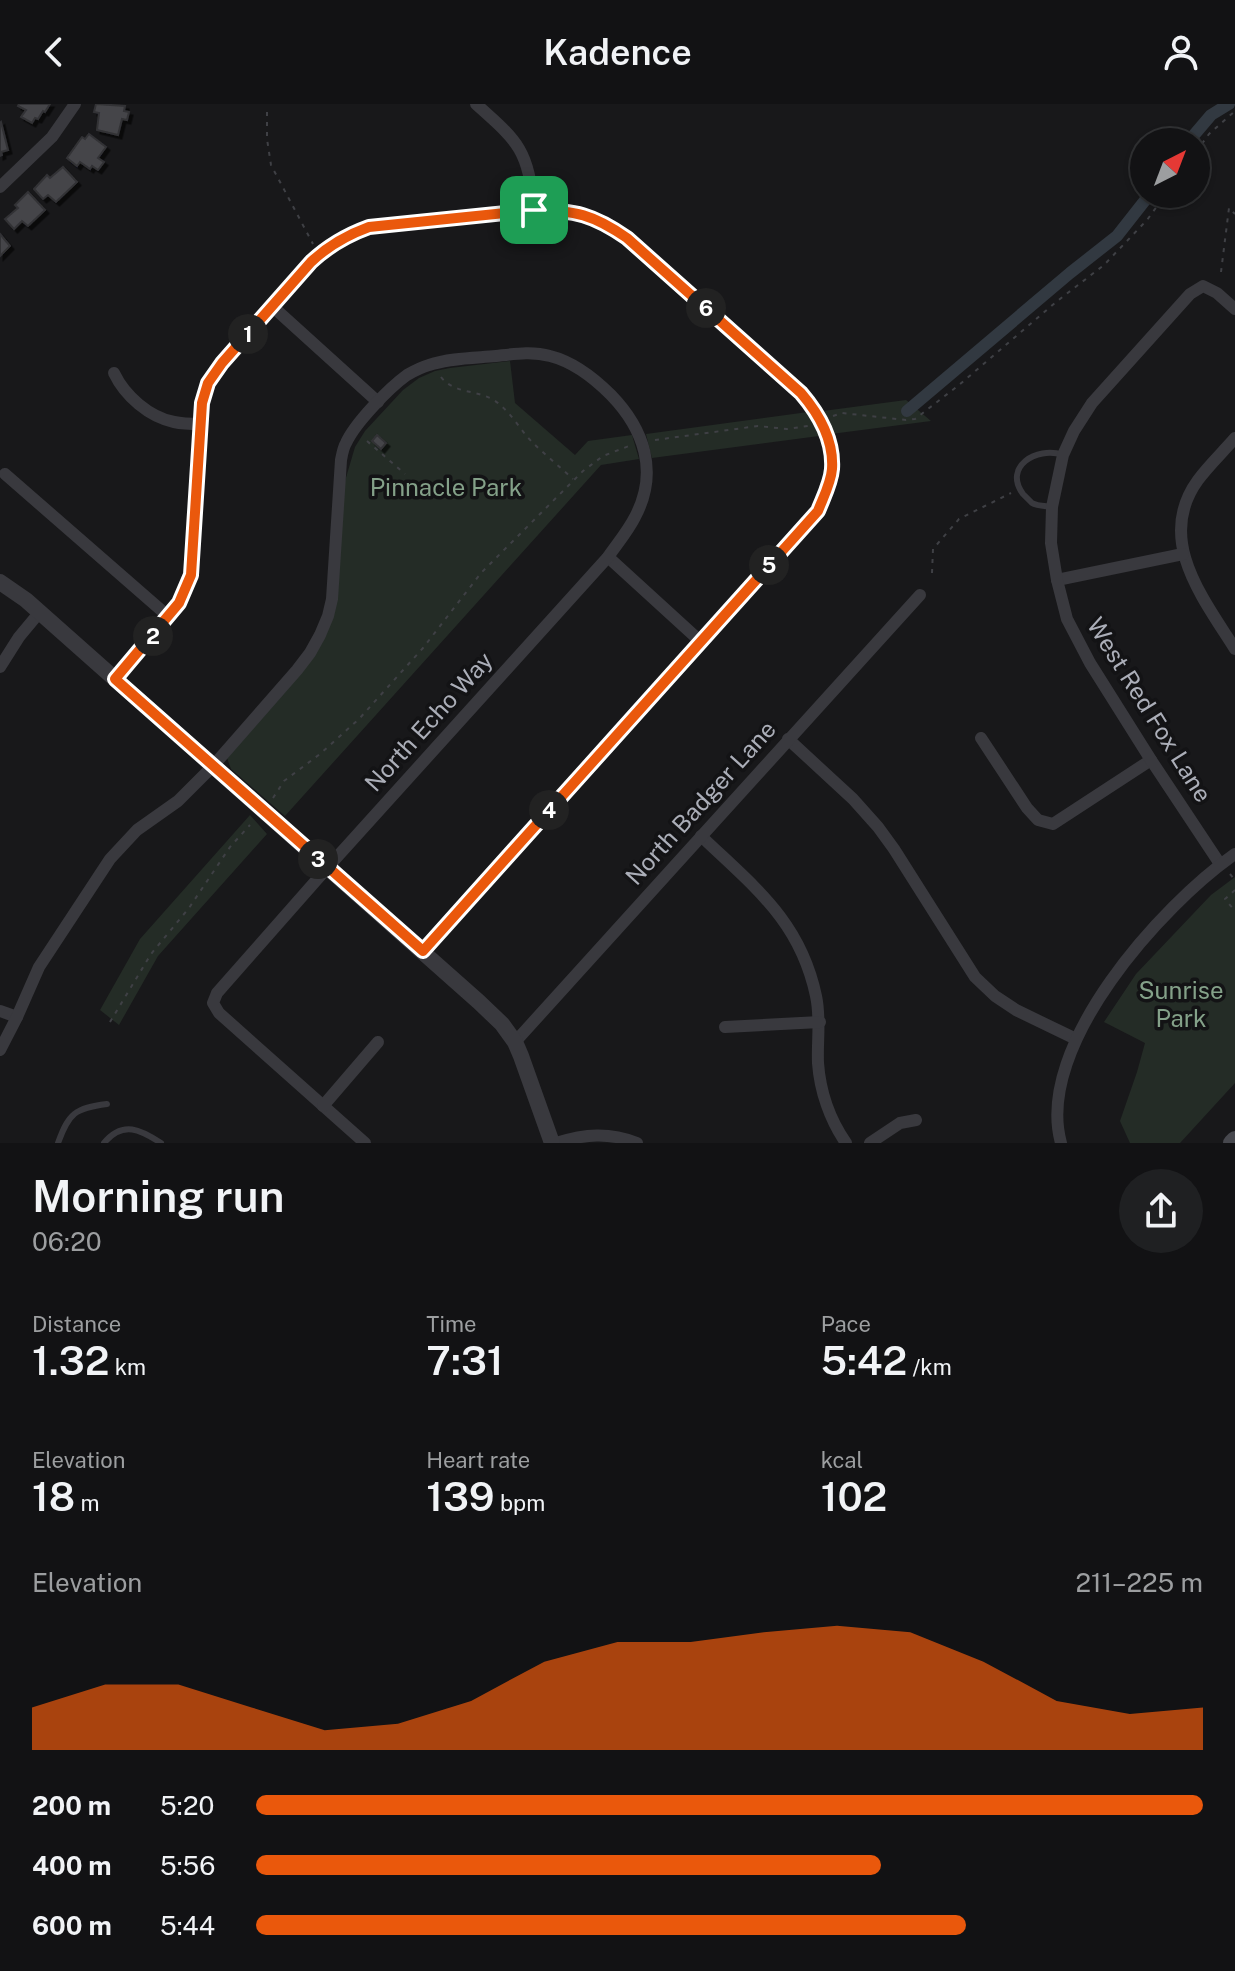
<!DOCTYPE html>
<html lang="en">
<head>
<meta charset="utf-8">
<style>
	:root { --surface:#121214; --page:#1f2022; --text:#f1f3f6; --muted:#9c9ea0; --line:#313234; --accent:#ea580c }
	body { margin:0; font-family:"Public Sans",sans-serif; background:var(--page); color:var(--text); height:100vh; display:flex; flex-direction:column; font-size:30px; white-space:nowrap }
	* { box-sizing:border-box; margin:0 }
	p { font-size:26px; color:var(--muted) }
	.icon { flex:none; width:44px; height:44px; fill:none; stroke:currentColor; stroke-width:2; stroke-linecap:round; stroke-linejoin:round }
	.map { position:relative; height:1039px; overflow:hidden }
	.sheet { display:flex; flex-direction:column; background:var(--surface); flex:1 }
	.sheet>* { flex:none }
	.needle { width:52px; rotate:42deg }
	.controls { position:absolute; left:1130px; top:24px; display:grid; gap:16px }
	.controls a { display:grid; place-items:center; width:80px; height:80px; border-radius:50%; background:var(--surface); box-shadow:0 2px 6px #0004,0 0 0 2px var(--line); font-size:40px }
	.pin { position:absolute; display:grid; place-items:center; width:68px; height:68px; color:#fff; margin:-34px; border-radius:16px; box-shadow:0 4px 12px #0006 }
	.km { position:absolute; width:40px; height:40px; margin:-20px; border-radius:50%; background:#222; color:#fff; font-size:22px; line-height:40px; text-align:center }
	.round { display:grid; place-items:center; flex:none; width:84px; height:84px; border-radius:42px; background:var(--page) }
	.headline { display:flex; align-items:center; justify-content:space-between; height:136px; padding:0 32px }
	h1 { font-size:44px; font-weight:600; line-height:60px }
	.stats { display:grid; grid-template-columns:repeat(3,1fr); gap:12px; height:136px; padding:8px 32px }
	.stats div { display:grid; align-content:center }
	.stats b { font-size:40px; font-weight:600 }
	.stats small { font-size:22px; font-weight:400 }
	.stats p { font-size:22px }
	.chart { height:224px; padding:16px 32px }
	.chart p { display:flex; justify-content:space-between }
	.chart svg { width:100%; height:144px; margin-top:8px; fill:var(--accent); opacity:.7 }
	ul { padding:0 32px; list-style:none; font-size:26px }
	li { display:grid; grid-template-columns:128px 96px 1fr; align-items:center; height:60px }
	li i { height:20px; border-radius:10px; background:var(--accent) }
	header { display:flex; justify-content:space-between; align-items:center; height:104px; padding:0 32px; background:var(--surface); font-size:36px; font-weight:600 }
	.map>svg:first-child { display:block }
</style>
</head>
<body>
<header><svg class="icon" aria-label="back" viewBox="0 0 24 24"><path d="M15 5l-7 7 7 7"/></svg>Kadence<svg class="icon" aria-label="person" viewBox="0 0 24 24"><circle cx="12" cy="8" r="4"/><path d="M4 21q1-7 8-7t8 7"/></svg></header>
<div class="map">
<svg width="1235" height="1039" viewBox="0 0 1235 1039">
	<defs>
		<filter id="shadow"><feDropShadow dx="3.5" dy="3.5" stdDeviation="0" flood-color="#0009"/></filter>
	</defs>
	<rect width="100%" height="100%" fill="#18181a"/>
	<g fill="#242c26">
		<polygon points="510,257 515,299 575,351 588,337 632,331 639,355 601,361 285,712 231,665 227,654 322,539 345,377 355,343 365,327 403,286 419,274 435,267 450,264"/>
		<polygon points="906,296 931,317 831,330 828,314 823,307"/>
		<polygon points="808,308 819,332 652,354 646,330"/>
		<polygon points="250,711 267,730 158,852 119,921 100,906 140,835"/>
		<polygon points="1235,773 1235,979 1180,1039 1130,1039 1120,1017 1137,968 1145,939 1104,918 1136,870 1211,791"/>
	</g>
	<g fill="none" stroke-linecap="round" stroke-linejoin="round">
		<g stroke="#323941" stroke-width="12">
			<polyline points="1188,38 1211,11 1229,0"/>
			<polyline points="907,307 1070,169 1117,132 1150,90"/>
		</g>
	</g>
	<g fill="#454549" stroke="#323235" stroke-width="2" filter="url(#shadow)">
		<polygon points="19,0 50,0 45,8 43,7 38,15 35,14 32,19 21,13 26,6 18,2"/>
		<polygon points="96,0 125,2 124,7 129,8 127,16 122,15 118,31 97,26 99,9 94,8"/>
		<polygon points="1,18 8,46 1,48 2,51 0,52 0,19"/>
		<polygon points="89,30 106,43 98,54 104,58 98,66 92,62 90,65 80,58 77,62 67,54 82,33 85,35"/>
		<polygon points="63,63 77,78 56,98 48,91 43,95 34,85 47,71 50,74"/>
		<polygon points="28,88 45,106 28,122 22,117 14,125 5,115 18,104 15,101"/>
		<polygon points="0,130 10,142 0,152"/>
		<polygon points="377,331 386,339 381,345 372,337"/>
	</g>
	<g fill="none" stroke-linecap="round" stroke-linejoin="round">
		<g stroke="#3f4045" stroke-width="2" stroke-dasharray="4 6" stroke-linecap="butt">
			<polyline points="267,8 267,35 271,61 313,140"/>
			<polyline points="1196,48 1209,30 1235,7"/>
			<polyline points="1221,168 1229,104 1235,110"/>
			<path d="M 441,273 C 453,289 475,286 492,295 C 509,305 518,323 531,337 C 544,350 559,362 573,375"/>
			<polyline points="833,312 842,309 906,316 915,315 959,281 1056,198 1104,161 1147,116 1166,90"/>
			<polyline points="655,336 758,322 787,325 808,322"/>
			<polyline points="367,337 405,370"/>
			<polyline points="932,469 933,445 959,415 1011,389"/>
			<polyline points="273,694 284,677 320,650 359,615 423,544 481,469 583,367 603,352 629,342"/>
			<polyline points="1230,770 1235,776"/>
			<polyline points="1235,786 1225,795 1235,807"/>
			<polyline points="110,918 151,850 189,804 230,743 250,721"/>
		</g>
		<g stroke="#39393e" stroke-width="6">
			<path d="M 1052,403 C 1046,402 1037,402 1032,399 C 1031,398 1024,391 1023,390 C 1003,363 1036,342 1063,351"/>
			<path d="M 58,1039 C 69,1009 75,1004 107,1000"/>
			<path d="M 104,1039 C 123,1016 141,1026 161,1039"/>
		</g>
		<g stroke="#39393e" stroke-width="12">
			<path d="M 476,0 C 520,39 528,46 534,106"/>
			<polyline points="0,83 52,33 75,0"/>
			<polyline points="272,202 378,298"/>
			<path d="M 114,269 C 125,292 149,313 174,318 C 183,320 192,320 201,320"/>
			<path d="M 1235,334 C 1223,348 1209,361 1198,376 C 1155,435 1203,494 1235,545"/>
			<polyline points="5,370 169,513"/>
			<polyline points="608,453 700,537"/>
			<polyline points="1057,476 1183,450"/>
			<polyline points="0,563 19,533 39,509"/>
			<path d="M 115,575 L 179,499 L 191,471 L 202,299 L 208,279 L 222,259 L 311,158 C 328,142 347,131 369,123 L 534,106 C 575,106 594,111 627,134 L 801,289 C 837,330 839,358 818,407 L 423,847"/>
			<polyline points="981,634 1027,704 1038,716 1053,720 1151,656"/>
			<polyline points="788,635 853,695 878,723 894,745 975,873 995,892 1016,906 1076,935"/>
			<path d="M 701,732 C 753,782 800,816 816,892 C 821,915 817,936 818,959 C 820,987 830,1016 846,1039"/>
			<polyline points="1220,760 1151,656 1090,559 1067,515 1057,476 1051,439 1052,403 1063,351 1074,327 1092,299 1190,190 1203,182 1217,189 1235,205"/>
			<polyline points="0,907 17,913"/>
			<polyline points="725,923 820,918"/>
			<polyline points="515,938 920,491"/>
			<path d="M 0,946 L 17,913 L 39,863 L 110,755 L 137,726 L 178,697 L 213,662 L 297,566 L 310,549 L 320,531 L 328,512 L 332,495 L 341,356 C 342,351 343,344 346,339 C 355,319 389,284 407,271 C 414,267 422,263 429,261 C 450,254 474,254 496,252 C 514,250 532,247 550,252 C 574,258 594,274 611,291 C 644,325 659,368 635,413 C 628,427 617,440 608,453 L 328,763 L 217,889 L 213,899 L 219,909 L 365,1039"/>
			<polyline points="323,1002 378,938"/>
			<path d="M 556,1039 C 585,1030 609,1028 637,1039"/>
			<polyline points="870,1039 900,1019 916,1016"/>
			<path d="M 1061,1039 C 1034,942 1162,801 1235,750"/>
		</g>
		<polyline stroke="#39393e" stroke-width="16" points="0,478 26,496 479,898 502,920 515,938 521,952 552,1039"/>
		<polyline stroke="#47484e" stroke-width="18" points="1232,1039 1235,1036"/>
	</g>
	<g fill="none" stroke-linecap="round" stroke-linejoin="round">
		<g stroke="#fff" stroke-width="16">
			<path id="route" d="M 534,106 C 575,106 594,111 627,134 L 801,289 C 819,310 834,335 832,365 C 831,379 823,394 818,407 L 423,847 L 115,575 L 179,499 L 191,471 L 202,299 L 208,279 L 222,259 L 311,158 C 328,142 347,131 369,123 Z"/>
		</g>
		<use href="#route" stroke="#ea580c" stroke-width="10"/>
	</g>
	<g text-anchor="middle" stroke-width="7" stroke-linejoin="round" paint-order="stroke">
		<g font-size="24" fill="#84a189" stroke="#131315">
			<text x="446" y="392">Pinnacle Park</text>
			<text x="1181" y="895">Sunrise<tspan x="1181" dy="28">Park</tspan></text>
		</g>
		<g font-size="24" fill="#abaeb8" stroke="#131315">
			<text transform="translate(1149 606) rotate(58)" y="8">West Red Fox Lane</text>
			<text transform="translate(429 618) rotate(-48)" y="8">North Echo Way</text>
			<text transform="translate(701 699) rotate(-48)" y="8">North Badger Lane</text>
		</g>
	</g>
</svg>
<div class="controls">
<a><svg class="needle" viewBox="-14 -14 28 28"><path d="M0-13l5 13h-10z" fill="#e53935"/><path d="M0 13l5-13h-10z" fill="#9c9ea0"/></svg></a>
</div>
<div class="pin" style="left:534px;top:106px;background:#1e9e55"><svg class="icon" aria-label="arrive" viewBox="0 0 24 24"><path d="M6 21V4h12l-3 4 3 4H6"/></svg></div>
<b class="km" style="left:248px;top:230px">1</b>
<b class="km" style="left:153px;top:532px">2</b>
<b class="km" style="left:318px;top:755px">3</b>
<b class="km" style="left:549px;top:706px">4</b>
<b class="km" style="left:769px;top:461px">5</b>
<b class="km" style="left:706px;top:204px">6</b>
</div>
<section class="sheet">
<div class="headline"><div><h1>Morning run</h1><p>06:20</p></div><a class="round"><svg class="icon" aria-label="share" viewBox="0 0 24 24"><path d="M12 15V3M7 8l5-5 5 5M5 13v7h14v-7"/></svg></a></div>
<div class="stats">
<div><p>Distance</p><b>1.32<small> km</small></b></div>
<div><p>Time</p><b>7:31</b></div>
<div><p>Pace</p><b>5:42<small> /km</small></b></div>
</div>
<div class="stats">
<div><p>Elevation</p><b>18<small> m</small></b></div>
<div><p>Heart rate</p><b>139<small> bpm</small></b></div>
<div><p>kcal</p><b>102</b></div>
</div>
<div class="chart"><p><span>Elevation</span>211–225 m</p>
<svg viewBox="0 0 160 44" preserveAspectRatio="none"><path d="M0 44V31L10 24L20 24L30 31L40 38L50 36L60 29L70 17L80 11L90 11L100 8L110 6L120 8L130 17L140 29L150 33L160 31V44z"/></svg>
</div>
<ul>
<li><b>200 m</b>5:20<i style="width:100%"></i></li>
<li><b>400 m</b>5:56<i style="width:66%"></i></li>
<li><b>600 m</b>5:44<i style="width:75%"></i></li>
</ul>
</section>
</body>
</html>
